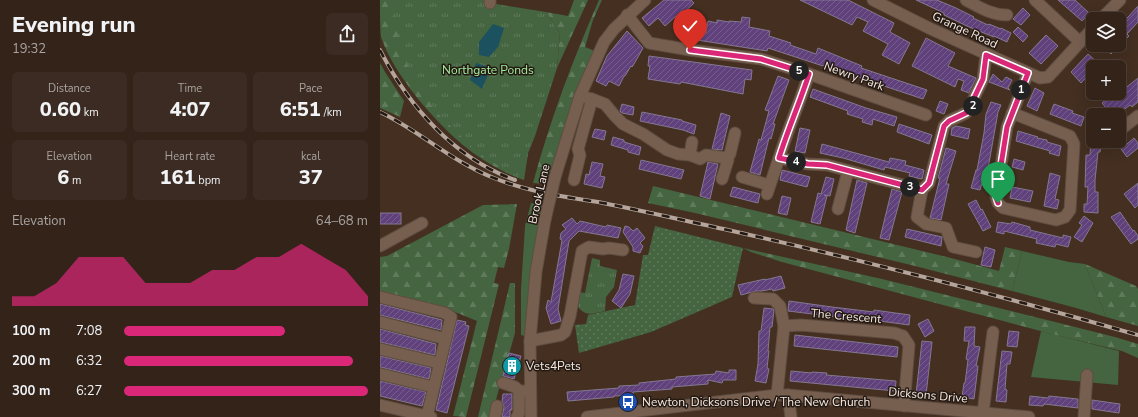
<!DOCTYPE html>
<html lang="en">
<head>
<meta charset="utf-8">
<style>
	:root { --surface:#332319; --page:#3b2b22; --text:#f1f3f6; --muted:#a9a4a2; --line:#4e4038; --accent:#db2777 }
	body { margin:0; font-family:"Nunito Sans",sans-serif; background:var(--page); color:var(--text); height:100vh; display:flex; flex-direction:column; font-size:15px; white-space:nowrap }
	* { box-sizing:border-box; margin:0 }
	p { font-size:13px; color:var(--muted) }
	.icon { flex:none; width:22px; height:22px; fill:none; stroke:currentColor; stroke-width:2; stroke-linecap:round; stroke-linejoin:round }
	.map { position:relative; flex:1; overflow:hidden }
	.sheet { display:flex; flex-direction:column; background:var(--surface); width:380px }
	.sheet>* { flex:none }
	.buttons { position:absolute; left:706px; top:12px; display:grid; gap:8px }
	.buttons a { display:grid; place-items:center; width:40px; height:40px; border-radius:6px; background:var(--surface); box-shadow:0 4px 16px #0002,0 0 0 1px var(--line); font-size:20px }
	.pin { position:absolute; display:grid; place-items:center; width:34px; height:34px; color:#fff; margin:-41px -17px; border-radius:50% 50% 50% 0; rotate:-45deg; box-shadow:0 0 4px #0007 }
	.pin .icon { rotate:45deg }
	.km { position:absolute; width:20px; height:20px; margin:-10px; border-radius:50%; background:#222; color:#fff; font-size:11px; line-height:20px; text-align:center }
	.round { display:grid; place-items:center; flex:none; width:42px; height:42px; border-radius:6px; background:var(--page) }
	.headline { display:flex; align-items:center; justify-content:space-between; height:68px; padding:0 12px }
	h1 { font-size:22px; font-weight:800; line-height:30px }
	.metrics { display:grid; grid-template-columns:repeat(3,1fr); gap:6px; height:68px; padding:4px 12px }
	.metrics div { display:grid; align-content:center; border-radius:6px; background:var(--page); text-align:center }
	.metrics b { font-size:20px; font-weight:800 }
	.metrics small { font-size:11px; font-weight:400 }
	.metrics p { font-size:11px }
	.chart { height:112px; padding:8px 12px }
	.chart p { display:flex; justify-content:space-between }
	.chart svg { width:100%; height:72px; margin-top:4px; fill:var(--accent); opacity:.7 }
	ul { padding:0 12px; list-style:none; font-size:13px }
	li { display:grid; grid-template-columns:64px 48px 1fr; align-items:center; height:30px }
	li i { height:10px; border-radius:5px; background:var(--accent) }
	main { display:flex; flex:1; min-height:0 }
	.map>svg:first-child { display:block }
</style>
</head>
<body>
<main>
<section class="sheet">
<div class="headline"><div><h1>Evening run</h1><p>19:32</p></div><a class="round"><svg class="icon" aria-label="share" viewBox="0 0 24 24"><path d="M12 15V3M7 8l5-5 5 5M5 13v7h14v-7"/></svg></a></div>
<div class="metrics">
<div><p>Distance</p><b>0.60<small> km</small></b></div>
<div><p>Time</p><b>4:07</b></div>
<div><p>Pace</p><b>6:51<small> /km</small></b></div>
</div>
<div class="metrics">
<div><p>Elevation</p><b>6<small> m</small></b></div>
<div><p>Heart rate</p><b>161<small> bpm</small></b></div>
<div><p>kcal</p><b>37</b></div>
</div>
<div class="chart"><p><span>Elevation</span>64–68 m</p>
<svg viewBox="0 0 160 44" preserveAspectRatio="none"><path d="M0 44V38L10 38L20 30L30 14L40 14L50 14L60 30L70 30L80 30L90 22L100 22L110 14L120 14L130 6L140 14L150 22L160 38V44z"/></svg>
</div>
<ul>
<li><b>100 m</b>7:08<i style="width:66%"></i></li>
<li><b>200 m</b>6:32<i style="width:94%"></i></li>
<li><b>300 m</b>6:27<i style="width:100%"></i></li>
</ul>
</section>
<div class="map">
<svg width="758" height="417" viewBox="0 0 758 417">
	<defs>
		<pattern id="forest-firs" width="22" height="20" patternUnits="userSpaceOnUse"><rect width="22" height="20" fill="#446540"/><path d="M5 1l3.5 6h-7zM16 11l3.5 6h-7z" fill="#607b5b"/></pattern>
		<pattern id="park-tufts" width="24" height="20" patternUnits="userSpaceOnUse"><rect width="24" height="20" fill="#446540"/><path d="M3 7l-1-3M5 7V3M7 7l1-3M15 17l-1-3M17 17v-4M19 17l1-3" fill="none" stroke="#607b5b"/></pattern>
		<pattern id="garden-dots" width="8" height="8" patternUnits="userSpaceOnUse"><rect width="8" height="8" fill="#446540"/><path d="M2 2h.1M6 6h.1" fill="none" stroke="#607b5b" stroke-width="1.8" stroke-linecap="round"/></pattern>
		<pattern id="building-hatch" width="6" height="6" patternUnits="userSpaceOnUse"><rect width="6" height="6" fill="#60417c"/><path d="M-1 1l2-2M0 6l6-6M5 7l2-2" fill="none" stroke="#775c8e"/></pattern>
	</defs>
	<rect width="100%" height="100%" fill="#442f21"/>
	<g fill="#446540">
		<polygon points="151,203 164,206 148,337 141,335 141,289 145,226"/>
		<polygon points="642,251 689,262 705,264 726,317 696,308 632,291"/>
		<polygon points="661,331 739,351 738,385 651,377"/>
	</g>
	<g fill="url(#forest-firs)">
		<path d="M 0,0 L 40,0 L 148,154 L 144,180 C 126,174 103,161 88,149 C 57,125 13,74 1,37 C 0,27 0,10 0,0 Z"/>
		<polygon points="194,0 208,0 177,68 180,33 166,12 188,16"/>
		<path d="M 219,0 L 222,0 L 213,20 L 205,47 L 215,51 L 169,184 L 153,183 C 170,120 193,59 219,0 Z"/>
		<polygon points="0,63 5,72 24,101 20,117 0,108"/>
		<polygon points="273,186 571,258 619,271 625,247 642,251 632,291 535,266 315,213 268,203"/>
		<polygon points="137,204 129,249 124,268 118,267 114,283 119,284 86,417 73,416 97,321 75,312 0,293 0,257 7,256 103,205"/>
		<polygon points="363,248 502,279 735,337 758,344 758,358 742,351 672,334 402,262 371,252"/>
		<polygon points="705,264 756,286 758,289 758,326 726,317"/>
		<polygon points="130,283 135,283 135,333 111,417 98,417"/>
	</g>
	<g fill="url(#park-tufts)">
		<polygon points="13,0 104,0 110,3 166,12 180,33 177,68 155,136 138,178 97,152 59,115 31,76 13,13"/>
		<path d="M 212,258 L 220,260 L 220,266 L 237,270 L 234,287 L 226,297 L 225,311 C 213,314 204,317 197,305 L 199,292 L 205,293 Z"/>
	</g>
	<polygon fill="url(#garden-dots)" points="275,226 363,248 352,297 271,332 199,353 195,325 206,324 208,315 255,305 263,255 268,255"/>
	<g fill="#1c515f">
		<polygon points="113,24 124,28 118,47 109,57 99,55 99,42"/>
		<polygon points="96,63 111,68 102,89 90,80"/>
	</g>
	<g fill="url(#building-hatch)" stroke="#847891">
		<polygon points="284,0 311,0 314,3 298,18 296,16 285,26 278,18 269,26 262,18"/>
		<polygon points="420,0 468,0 514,23 510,32 530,43 519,64 502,55 508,44 483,31 488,22 477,17 472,25"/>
		<polygon points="536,0 557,0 576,8 594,17 593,18 608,25 609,24 621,29 621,28 631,33 627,42 614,36 614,37 589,27 564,15 564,13"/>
		<polygon points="678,0 695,0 709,13 702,21"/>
		<polygon points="758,6 758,22 747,34 749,36 731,54 722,45 739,45 739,27"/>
		<polygon points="643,8 650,15 641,25 633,19"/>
		<polygon points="362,17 370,18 369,27 390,31 389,36 411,43 410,45 436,54 438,48 482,66 481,68 547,90 543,99 486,80 459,69 444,65 443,66 388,48 387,51 317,40 318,32 326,33 328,21 337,23 337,20 349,22 349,21 361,22"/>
		<polygon points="638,27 648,36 643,42 633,32"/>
		<polygon points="247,31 263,48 254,64 252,67 251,66 245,76 244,76 239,86 229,81 226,86 216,81 227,56"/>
		<polygon points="666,35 678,46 661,64 649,53"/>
		<polygon points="546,38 575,53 568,66 596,78 589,93 581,90 584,81 578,79 575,87 532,66"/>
		<polygon points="708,54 719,64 716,67 713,67 713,70 701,83 691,72"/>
		<polygon points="269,56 372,70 371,80 365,79 363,94 301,82 300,84 268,79 270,66 268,66"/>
		<polygon points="613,74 622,82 626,77 632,80 628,88 630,90 609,82"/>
		<polygon points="398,76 409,80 393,124 395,124 391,139 389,138 380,175 370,172 379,139 381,140 389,111 385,110"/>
		<polygon points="758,78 758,102 752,107 750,105 737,115 732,115 722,103 731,96 733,98"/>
		<polygon points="655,88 664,93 657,111 647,106"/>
		<polygon points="433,89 486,108 517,117 514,126 493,119 492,125 482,122 483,119 467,114 468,111 430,97"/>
		<polygon points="560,101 568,104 564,114 556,111"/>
		<polygon points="611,102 621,105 618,112 606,180 603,179 600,190 591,188 596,170 597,170 604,133 606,114"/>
		<polygon points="242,104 254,107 253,115 242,113 240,111"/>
		<polygon points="674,104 693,111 692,113 704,117 701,126 670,114"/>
		<polygon points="262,112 302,120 302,121 316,125 314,134 303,130 260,121"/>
		<polygon points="341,113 350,116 342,150 332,149"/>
		<polygon points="519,124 552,135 549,144 517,132"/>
		<polygon points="576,126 590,129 588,139 571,135 572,128"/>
		<polygon points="420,128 430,130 425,153 415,151"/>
		<polygon points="215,129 226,131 224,140 212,137"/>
		<polygon points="638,131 658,137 657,138 667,140 667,142 681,146 679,156 669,153 670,151 636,141"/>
		<polygon points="233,137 244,140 244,142 261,147 259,155 248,152 248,150 231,145"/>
		<polygon points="754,138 758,143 758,148 747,157 741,149"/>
		<polygon points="711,143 721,144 720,152 718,152 715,180 715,192 718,192 718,213 704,212 704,204 707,204 708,187 705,187 706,155 710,155"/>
		<polygon points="442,144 509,162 510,158 526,161 525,165 544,170 542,179 529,176 530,173 505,167 504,170 463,158 440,153"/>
		<polygon points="566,148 576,151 569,174 566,184 569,184 561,220 550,218 560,178 558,178"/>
		<polygon points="634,159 645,162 643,170 632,167"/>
		<polygon points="261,160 304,170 301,179 259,169"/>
		<polygon points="212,162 223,164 220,176 225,177 222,188 204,184 206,174 209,175"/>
		<polygon points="328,162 338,164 330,199 320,196"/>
		<polygon points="402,170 430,177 427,187 400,180"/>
		<polygon points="670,173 680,176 675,199 679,200 677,209 664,206"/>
		<polygon points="446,177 454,179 450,196 444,195 447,196 440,224 431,222 438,193 441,194"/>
		<polygon points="477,180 487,183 475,233 466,230"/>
		<polygon points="758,183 758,205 755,208 744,194"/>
		<polygon points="353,187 380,194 378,203 350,196"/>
		<polygon points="632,187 653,191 650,202 630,198"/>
		<polygon points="512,189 522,192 509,240 500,238"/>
		<polygon points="402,196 411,198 407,215 398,213"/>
		<polygon points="596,200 601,210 602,209 611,227 603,231 588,204"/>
		<polygon points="740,212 753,231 754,230 758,236 758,239 751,244 731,217"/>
		<rect x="0" y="213" width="21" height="11"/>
		<polygon points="704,216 713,223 702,242 694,237 702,225 699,223"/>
		<polygon points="192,218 197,224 200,221 226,227 227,225 241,228 238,238 199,231 189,241 178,309 181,321 171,324 166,308 168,300 171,302 181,246 182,240 180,239 181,233 186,229 182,225"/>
		<polygon points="618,222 631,224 632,222 650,227 650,230 683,238 683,235 691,237 688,247 676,244 675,247 656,243 657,239 624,231 624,234 616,232"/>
		<polygon points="245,226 249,227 253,231 257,228 265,238 260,243 263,246 260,253 253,251 253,247 243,232"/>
		<polygon points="527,229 562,237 561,246 525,237"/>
		<polygon points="605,247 615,250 611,267 601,265"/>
		<polygon points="243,274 254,276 250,294 241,308 232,301 239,290"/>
		<polygon points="401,276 405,288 393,291 392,289 382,291 376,291 361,295 358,285 385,279 385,280"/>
		<polygon points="409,301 452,307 494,312 494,310 530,315 529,325 485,319 484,320 465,318 408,311"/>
		<polygon points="0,304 62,320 61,330 0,315"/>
		<polygon points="384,308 393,309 394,310 392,327 390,327 388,351 389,351 387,368 389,369 386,383 375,381 378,364 379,331 381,331"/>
		<polygon points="548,319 554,331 545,337 538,324"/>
		<polygon points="77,320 86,322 85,325 89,326 67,413 56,410"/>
		<polygon points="585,327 595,327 594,346 600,347 596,366 598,366 594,399 582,397 584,383 585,383 588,360 586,359 589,341 584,341"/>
		<polygon points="0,329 56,344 55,355 0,342"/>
		<polygon points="629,331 639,332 637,347 627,346"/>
		<polygon points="415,335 518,347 517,357 414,346"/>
		<polygon points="542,341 552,342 546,395 536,394"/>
		<polygon points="622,351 632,352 630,364 627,364 625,389 627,390 626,402 616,401"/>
		<polygon points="129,353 141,356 134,379 123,376"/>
		<polygon points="0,356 51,368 49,379 0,367"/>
		<polygon points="349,370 356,370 356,380 343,380 342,383 328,380 328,384 292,387 292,389 253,392 253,395 234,396 234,397 188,401 187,392 239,388 239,386 259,385 259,383 296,379 296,377 335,374 336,371 349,373"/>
		<polygon points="411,371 432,373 432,372 447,373 446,375 516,381 515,391 410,381"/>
		<polygon points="0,381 46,392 42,406 0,396"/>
		<polygon points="123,394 132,394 132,410 130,410 130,417 122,417 124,407 122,401"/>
		<polygon points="650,396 668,398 669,396 698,399 698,408 664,404 663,406 649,405"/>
		<polygon points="712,400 740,404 739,413 712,409"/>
	</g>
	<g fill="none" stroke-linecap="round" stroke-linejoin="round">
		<g stroke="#5f4d40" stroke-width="13">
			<g id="minor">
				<polyline points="493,0 551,29 660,78 668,77 713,28"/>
				<path d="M 586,0 C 599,7 611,15 627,15"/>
				<polyline points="655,0 700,42"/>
				<polyline points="110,3 110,0"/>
				<polyline points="247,15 269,43 310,50 381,59 429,74 546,115"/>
				<polyline points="721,19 740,0"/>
				<path d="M 429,74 C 420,102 408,129 399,158 L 427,164 L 447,165 L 542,190 L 549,183 L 564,126 L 569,121 L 586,113 L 592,107 L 594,98 L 603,79 L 606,55"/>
				<polyline points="200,96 212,99 225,104 235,116 243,124 263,134 287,150 298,154 310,155 320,159 326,155 346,158 348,160 342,179"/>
				<polyline points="632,113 690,136 694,144 690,210 685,217 676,220 623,208 618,203 616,197 627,127 648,73"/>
				<polyline points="740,130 758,116"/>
				<polyline points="310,155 312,142"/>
				<polyline points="346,158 350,154 355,133"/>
				<polyline points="175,177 200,96 224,42 234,29 265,0"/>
				<polyline points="362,177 389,185"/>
				<polyline points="194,180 200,155 198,149 212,99"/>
				<polyline points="542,190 537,217 546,224 566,228 573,247 596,252"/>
				<polyline points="387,194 399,158"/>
				<polyline points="458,209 468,171"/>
				<polyline points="0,246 42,223"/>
				<polyline points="0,297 65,313 71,317 47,416"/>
				<polyline points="374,298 393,299 400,306 404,326"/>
				<polyline points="0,322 66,339"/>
				<polyline points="150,341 181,335 185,332 190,316 202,251 209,247 223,249 229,248 243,250"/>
				<polyline points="0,349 59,363"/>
				<polyline points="0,374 53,387"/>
				<polyline points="123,383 135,387 139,391"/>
				<polyline points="397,395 404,326 421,325 514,333 523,336 529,345 524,406"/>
				<polyline points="408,395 411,417"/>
				<polyline points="0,405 51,417"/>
				<polyline points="603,413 613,332"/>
				<polyline points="115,417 117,406"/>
				<polyline points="137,417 139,413 139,391 150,391"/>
				<polyline points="151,417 150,341 156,272 165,220"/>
				<polyline points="207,417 397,395 408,395 649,417"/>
				<polyline points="704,417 707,375"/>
			</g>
		</g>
		<use href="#minor" stroke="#775f50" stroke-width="11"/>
		<g stroke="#b5a59a" stroke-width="4">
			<g id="rail">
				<path d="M 0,50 C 29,107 74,158 135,180"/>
				<path d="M 0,112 C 40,131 72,162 114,178 C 148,192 186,197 223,203 C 264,211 306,221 348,230 C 486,261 622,296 758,335"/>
			</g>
		</g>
		<use href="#rail" stroke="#241a14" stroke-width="2.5" stroke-dasharray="8" stroke-linecap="butt"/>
		<g stroke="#5f4d40" stroke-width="13" stroke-linecap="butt">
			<polyline id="minor-bridge" points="165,220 175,177"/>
		</g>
		<use href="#minor-bridge" stroke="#775f50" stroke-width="11"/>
	</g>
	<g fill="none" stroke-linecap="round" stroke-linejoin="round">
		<g stroke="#fff" stroke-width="8">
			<path id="route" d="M 310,50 L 381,59 L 429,74 C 420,102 408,129 399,158 L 428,164 L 447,165 L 542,190 L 549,183 L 564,126 L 569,121 L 586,113 L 592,107 L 594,98 L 603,79 L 606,55 L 648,73 L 627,127 L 616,197 L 618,203"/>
		</g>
		<use href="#route" stroke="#db2777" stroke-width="5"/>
	</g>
	<defs>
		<g id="building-disc" transform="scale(1)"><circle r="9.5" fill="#0f9aa8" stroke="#241a14"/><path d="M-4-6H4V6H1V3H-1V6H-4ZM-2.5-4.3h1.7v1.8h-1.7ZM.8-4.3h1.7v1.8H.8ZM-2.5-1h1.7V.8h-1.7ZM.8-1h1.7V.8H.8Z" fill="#fff"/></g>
		<g id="bus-disc" transform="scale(1)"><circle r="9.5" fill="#1a4fb4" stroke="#241a14"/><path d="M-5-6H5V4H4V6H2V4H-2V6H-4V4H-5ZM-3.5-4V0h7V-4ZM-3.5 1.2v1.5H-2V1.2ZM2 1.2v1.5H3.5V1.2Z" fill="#fff"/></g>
	</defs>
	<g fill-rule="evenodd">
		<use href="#building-disc" x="132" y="366"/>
		<use href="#bus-disc" x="248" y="402"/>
	</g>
	<g text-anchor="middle" stroke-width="3" stroke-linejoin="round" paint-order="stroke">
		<g font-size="12" fill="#f5e7de" stroke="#241a14">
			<text transform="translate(585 30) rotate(25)" y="4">Grange Road</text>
			<text transform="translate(474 76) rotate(20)" y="4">Newry Park</text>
			<text transform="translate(159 194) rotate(-77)" y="4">Brook Lane</text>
			<text transform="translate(466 316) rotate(5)" y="4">The Crescent</text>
			<text transform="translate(548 395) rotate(5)" y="4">Dicksons Drive</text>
		</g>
		<g font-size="12" fill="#a5ed9c" stroke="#241a14">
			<text x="108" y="74">Northgate Ponds</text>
		</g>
		<g font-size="12" fill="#f5e7de" stroke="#241a14" text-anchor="start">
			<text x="146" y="370">Vets4Pets</text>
			<text x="262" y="406">Newton, Dicksons Drive / The New Church</text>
		</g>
	</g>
</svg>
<div class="buttons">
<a><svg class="icon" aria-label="layers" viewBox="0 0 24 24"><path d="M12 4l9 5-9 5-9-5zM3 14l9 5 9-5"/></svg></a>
<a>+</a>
<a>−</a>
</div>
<div class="pin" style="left:618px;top:203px;background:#1e9e55"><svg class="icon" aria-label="arrive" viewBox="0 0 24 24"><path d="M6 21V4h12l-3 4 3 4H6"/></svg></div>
<div class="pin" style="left:310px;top:50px;background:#d93025"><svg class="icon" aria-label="check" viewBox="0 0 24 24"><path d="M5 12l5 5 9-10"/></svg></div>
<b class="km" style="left:641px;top:90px">1</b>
<b class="km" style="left:593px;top:106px">2</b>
<b class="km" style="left:530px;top:187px">3</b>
<b class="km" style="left:416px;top:162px">4</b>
<b class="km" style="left:419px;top:71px">5</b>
</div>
</main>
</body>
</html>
